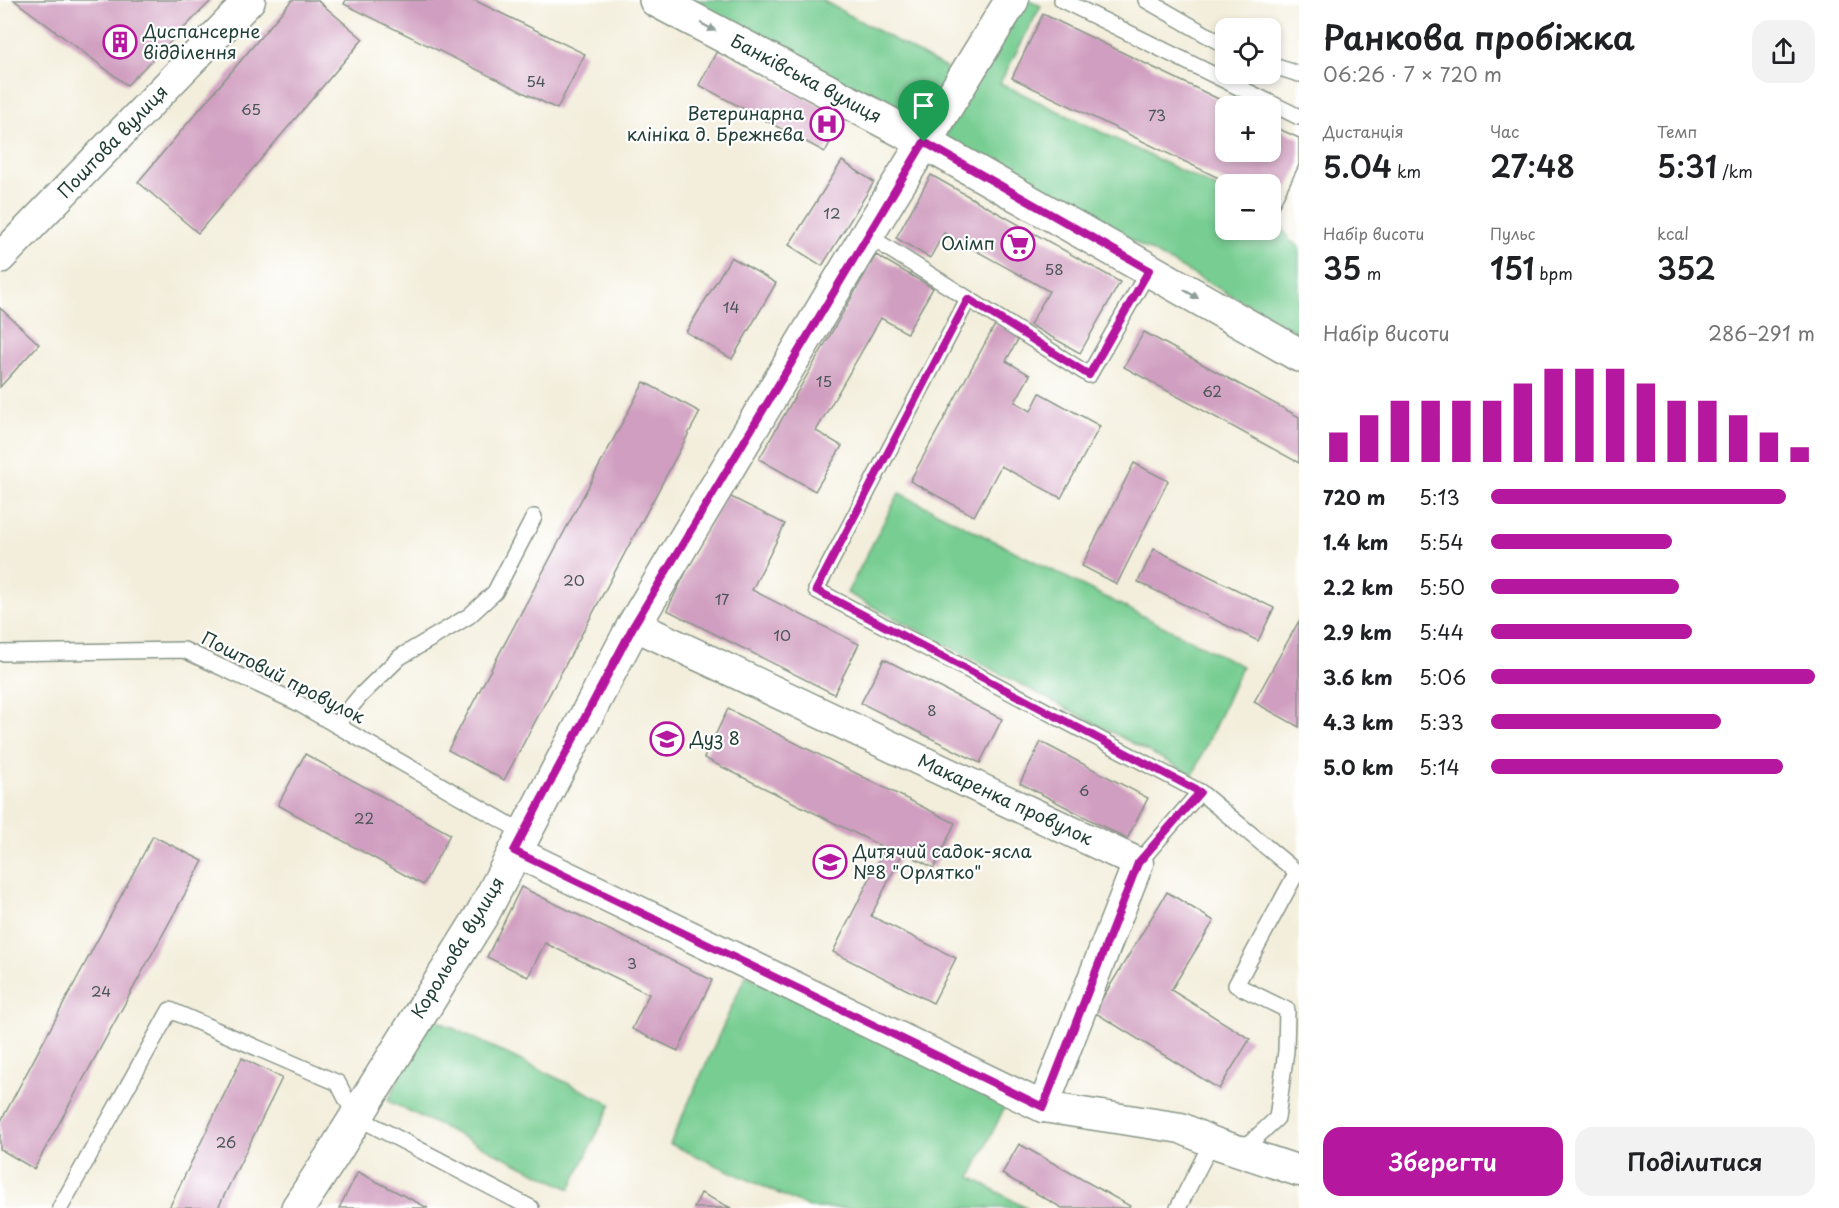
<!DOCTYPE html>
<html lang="uk">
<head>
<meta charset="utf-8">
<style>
	:root { --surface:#fff; --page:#f2f2f2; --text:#202124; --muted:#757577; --accent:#b5179e }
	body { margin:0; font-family:"Playpen Sans",sans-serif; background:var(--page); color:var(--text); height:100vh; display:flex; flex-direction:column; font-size:22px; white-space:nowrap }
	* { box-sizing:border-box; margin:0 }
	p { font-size:20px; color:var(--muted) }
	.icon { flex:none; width:33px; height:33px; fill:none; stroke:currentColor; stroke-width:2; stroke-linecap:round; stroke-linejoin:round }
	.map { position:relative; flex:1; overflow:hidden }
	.sheet { display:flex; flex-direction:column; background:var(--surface); width:540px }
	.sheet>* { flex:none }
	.controls { position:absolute; left:1215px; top:18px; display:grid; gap:12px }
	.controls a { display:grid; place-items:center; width:66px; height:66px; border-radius:12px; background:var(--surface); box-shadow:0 3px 9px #0003; font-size:30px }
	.pin { position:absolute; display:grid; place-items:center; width:51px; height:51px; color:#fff; margin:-62px -26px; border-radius:50% 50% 50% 0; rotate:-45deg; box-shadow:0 0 6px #0007 }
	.pin .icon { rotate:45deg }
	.round { display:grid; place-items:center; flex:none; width:63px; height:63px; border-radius:18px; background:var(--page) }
	.headline { display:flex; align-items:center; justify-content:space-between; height:102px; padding:0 24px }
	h1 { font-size:33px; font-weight:600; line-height:45px }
	.figures { display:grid; grid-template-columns:repeat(3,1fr); gap:9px; height:102px; padding:6px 24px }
	.figures div { display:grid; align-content:center }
	.figures b { font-size:30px; font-weight:600 }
	.figures small { font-size:16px; font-weight:400 }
	.figures p { font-size:16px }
	.chart { height:168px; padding:12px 24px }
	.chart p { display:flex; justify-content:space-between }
	.chart svg { width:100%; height:108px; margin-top:6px; stroke:var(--accent); stroke-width:6 }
	.cta { display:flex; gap:12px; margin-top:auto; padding:12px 24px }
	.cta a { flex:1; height:69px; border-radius:18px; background:var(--accent); color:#fff; font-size:24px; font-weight:600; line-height:69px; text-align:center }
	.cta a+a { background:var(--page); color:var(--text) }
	ul { padding:0 24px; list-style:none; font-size:20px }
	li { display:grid; grid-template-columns:96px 72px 1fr; align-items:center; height:45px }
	li i { height:15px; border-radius:8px; background:var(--accent) }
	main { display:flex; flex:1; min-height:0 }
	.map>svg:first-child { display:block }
</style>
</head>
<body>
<main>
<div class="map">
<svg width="1299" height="1208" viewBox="0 0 1299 1208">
	<rect width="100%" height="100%" fill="#fff"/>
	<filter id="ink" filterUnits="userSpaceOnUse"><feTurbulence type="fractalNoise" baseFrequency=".0167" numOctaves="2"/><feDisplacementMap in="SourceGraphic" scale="12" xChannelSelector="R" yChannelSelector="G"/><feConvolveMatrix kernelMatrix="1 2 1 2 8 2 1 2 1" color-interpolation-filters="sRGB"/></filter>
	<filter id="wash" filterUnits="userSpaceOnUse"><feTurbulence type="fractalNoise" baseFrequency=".008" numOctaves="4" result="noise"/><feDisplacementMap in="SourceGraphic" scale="24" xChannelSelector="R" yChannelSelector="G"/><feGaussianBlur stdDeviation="1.35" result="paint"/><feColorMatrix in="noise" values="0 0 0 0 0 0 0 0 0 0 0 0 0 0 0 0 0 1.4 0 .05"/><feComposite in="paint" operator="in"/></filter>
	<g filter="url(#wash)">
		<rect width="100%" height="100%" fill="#f3eedb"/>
		<g fill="#77cd92" stroke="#4b8563" stroke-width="1.5">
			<polygon points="677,0 822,0 953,72 919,131"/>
			<polygon points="1025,0 1029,0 1041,6 1000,83 1225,192 1226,230 1270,230 1271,214 1276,216 1290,241 1299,246 1299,333 972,152 942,140"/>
			<polygon points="899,493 1242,666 1193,775 847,593"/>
			<polygon points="746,975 1008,1100 971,1177 1026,1208 810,1208 670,1144"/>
			<polygon points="428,1016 611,1104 570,1189 388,1101"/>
		</g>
		<g id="blocks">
			<g fill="#d09ec0">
				<polygon points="14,0 212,0 127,85"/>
				<polygon points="292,0 317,0 363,39 198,233 138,182"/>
				<polygon points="346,0 474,0 585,54 557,109 344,4"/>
				<polygon points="1043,14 1233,106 1226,106 1226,152 1270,152 1270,125 1299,138 1299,165 1278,208 1270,204 1270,184 1231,184 1012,78"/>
				<polygon points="717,51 843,118 825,152 699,85"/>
				<polygon points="842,161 874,182 822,266 789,245"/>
				<polygon points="931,175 1120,282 1080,353 1030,325 1049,291 944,233 930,258 896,238"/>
				<polygon points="876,255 933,288 907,333 881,318 816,431 842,446 815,491 759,459"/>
				<polygon points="731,257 776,283 732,359 686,332"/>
				<polygon points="0,308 39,344 0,387"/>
				<polygon points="996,323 1020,336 1006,361 1030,375 1015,402 1031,411 1040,393 1100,426 1061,498 1001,466 974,516 910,481"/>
				<polygon points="1144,332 1299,417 1299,463 1124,367"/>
				<polygon points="644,382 700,412 504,780 448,750"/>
				<polygon points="1134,463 1168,481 1117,584 1082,566"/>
				<polygon points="725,494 785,524 752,590 859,644 834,694 667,610"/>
				<polygon points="1154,549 1274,608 1258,641 1138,582"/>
				<polygon points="1299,621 1299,727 1254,702"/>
				<polygon points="884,659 1002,719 980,763 861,703"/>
				<polygon points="728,709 955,823 934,868 903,852 871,916 956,958 933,1003 833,952 885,848 704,758"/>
				<polygon points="1041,742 1148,798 1127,839 1020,783"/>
				<polygon points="305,754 450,834 423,885 278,805"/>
				<polygon points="153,836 203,861 34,1169 0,1149 0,1123"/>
				<polygon points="521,887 712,980 678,1051 632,1029 649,994 545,943 528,977 487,957"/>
				<polygon points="1167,892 1214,921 1171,990 1250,1039 1219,1089 1094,1012"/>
				<polygon points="242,1058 282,1078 218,1208 169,1208"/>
				<polygon points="1019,1144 1130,1206 1129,1208 1062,1208 1002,1174"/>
				<polygon points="358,1172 428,1208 339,1208"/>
				<polygon points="701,1193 731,1208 694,1208"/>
			</g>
		</g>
	</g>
	<g filter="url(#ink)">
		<use href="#blocks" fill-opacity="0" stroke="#899688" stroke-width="1.5"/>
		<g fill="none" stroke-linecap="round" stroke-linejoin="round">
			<g stroke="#899688" stroke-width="18">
				<g id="lane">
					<polyline points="1062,0 1299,117"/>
					<polyline points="1146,0 1226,46"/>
					<polyline points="1270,65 1299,74"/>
					<polyline points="867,235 1089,375 1149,270"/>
					<polyline points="968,299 816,590 1200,792 1299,874"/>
					<polyline points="0,653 184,650 296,702 524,833"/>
					<polyline points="336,725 360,696 400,657 469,616 495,592 534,517"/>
					<polyline points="1138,863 1200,792"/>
					<polyline points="60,1208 170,1010 338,1083 355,1116 531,1208"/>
					<polyline points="1178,1208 1212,1142 1249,1144 1277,1118 1286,1051 1287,1010 1236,985 1297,872"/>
				</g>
			</g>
			<g stroke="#899688" stroke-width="33">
				<g id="street">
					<polyline points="0,258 250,0"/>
					<polyline points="634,625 1138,863 1043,1107 1181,1128 1212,1142 1299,1171"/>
					<polyline points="514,851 1043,1107"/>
				</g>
			</g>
			<g stroke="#899688" stroke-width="36">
				<g id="secondary">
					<polyline points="656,0 924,142 1299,355"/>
					<polyline points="298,1208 332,1156 483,913 634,625 867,235 1012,0"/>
				</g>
			</g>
			<use href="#lane" stroke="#fff" stroke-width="15"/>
			<use href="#street" stroke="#fff" stroke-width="30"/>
			<use href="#secondary" stroke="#fff" stroke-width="33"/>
		</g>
		<defs><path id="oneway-solid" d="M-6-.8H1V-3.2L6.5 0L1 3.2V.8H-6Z" transform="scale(1.5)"/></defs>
		<g fill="#8f9e9a">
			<use href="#oneway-solid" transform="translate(708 27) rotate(28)"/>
			<use href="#oneway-solid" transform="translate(1191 294) rotate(30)"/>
		</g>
	</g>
	<g fill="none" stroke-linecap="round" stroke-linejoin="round" filter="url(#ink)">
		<g stroke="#fff" stroke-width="12">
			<polygon id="route" points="924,142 1149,270 1089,375 968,299 816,590 1200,792 1138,863 1043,1107 514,851 634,625"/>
		</g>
		<use href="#route" stroke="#b5179e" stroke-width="8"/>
	</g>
	<defs>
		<g id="building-ring" transform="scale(1.725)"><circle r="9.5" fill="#fff" stroke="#b5179e" stroke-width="1.5"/><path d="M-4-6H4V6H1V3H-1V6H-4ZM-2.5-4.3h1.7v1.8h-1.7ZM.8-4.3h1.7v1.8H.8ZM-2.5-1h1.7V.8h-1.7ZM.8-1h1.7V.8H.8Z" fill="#b5179e"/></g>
		<g id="hospital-ring" transform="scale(1.725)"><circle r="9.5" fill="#fff" stroke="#b5179e" stroke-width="1.5"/><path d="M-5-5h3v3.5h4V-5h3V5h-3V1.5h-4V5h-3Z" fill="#b5179e"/></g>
		<g id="supermarket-ring" transform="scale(1.725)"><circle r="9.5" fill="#fff" stroke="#b5179e" stroke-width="1.5"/><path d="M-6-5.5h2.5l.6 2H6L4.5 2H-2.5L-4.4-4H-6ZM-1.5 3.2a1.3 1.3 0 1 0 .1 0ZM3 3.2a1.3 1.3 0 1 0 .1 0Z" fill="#b5179e"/></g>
		<g id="school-ring" transform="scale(1.725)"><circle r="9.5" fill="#fff" stroke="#b5179e" stroke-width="1.5"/><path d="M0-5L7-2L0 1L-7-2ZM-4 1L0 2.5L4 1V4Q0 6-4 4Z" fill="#b5179e"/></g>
	</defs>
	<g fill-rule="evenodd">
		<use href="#building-ring" x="120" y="42"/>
		<use href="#hospital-ring" x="827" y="124"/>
		<use href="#supermarket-ring" x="1018" y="244"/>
		<use href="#school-ring" x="667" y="739"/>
		<use href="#school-ring" x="830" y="862"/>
	</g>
	<g text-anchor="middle" stroke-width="4.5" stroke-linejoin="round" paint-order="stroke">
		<g font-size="15" fill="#4b5557">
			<text x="536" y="87">54</text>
			<text x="251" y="115">65</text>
			<text x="1157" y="121">73</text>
			<text x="832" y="219">12</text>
			<text x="1054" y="275">58</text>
			<text x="731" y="313">14</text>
			<text x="824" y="387">15</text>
			<text x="1212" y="397">62</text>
			<text x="574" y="586">20</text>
			<text x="722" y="605">17</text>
			<text x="782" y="641">10</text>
			<text x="932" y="716">8</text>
			<text x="1084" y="796">6</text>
			<text x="364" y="824">22</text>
			<text x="632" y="969">3</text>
			<text x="101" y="997">24</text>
			<text x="226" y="1148">26</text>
		</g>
		<g font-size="18" fill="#1f3d34" stroke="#fff" text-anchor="start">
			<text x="143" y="38">Диспансерне<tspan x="143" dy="21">відділення</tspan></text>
			<text x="804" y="120" text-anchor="end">Ветеринарна<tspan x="804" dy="21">клініка д. Брежнєва</tspan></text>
			<text x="995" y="250" text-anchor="end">Олімп</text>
			<text x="690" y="745">Дуз 8</text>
			<text x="853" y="858">Дитячий садок-ясла<tspan x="853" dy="21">№8 "Орлятко"</tspan></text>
		</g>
		<g font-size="18" fill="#1f3d34" stroke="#fff">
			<text transform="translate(806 79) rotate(28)" y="6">Банківська вулиця</text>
			<text transform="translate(113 142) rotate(-46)" y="6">Поштова вулиця</text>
			<text transform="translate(283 678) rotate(27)" y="6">Поштовий провулок</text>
			<text transform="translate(1005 800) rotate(25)" y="6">Макаренка провулок</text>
			<text transform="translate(458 948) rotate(-59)" y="6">Корольова вулиця</text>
		</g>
	</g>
</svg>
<div class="controls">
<a><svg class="icon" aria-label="locate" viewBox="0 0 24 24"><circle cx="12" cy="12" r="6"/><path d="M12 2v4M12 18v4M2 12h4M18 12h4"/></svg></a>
<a>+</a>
<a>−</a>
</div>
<div class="pin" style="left:924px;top:142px;background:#1e9e55"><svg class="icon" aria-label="arrive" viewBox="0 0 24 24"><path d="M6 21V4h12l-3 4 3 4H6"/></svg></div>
</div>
<section class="sheet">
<div class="headline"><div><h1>Ранкова пробіжка</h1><p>06:26 · 7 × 720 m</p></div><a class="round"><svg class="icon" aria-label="share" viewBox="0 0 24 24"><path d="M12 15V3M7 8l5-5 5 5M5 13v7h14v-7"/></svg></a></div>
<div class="figures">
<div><p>Дистанція</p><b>5.04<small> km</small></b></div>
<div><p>Час</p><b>27:48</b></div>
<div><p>Темп</p><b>5:31<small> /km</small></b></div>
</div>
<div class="figures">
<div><p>Набір висоти</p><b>35<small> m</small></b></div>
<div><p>Пульс</p><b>151<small> bpm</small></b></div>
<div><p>kcal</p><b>352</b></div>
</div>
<div class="chart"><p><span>Набір висоти</span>286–291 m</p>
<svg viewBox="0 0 160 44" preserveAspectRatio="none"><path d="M5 44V32M15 44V25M25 44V19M35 44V19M45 44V19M55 44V19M65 44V12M75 44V6M85 44V6M95 44V6M105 44V12M115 44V19M125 44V19M135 44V25M145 44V32M155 44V38"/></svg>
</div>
<ul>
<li><b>720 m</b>5:13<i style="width:91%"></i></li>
<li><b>1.4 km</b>5:54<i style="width:56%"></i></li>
<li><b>2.2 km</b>5:50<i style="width:58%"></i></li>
<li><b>2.9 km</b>5:44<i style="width:62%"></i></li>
<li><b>3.6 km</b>5:06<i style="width:100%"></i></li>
<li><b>4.3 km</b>5:33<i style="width:71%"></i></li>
<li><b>5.0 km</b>5:14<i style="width:90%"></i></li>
</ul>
<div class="cta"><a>Зберегти</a><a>Поділитися</a></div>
</section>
</main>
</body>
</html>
